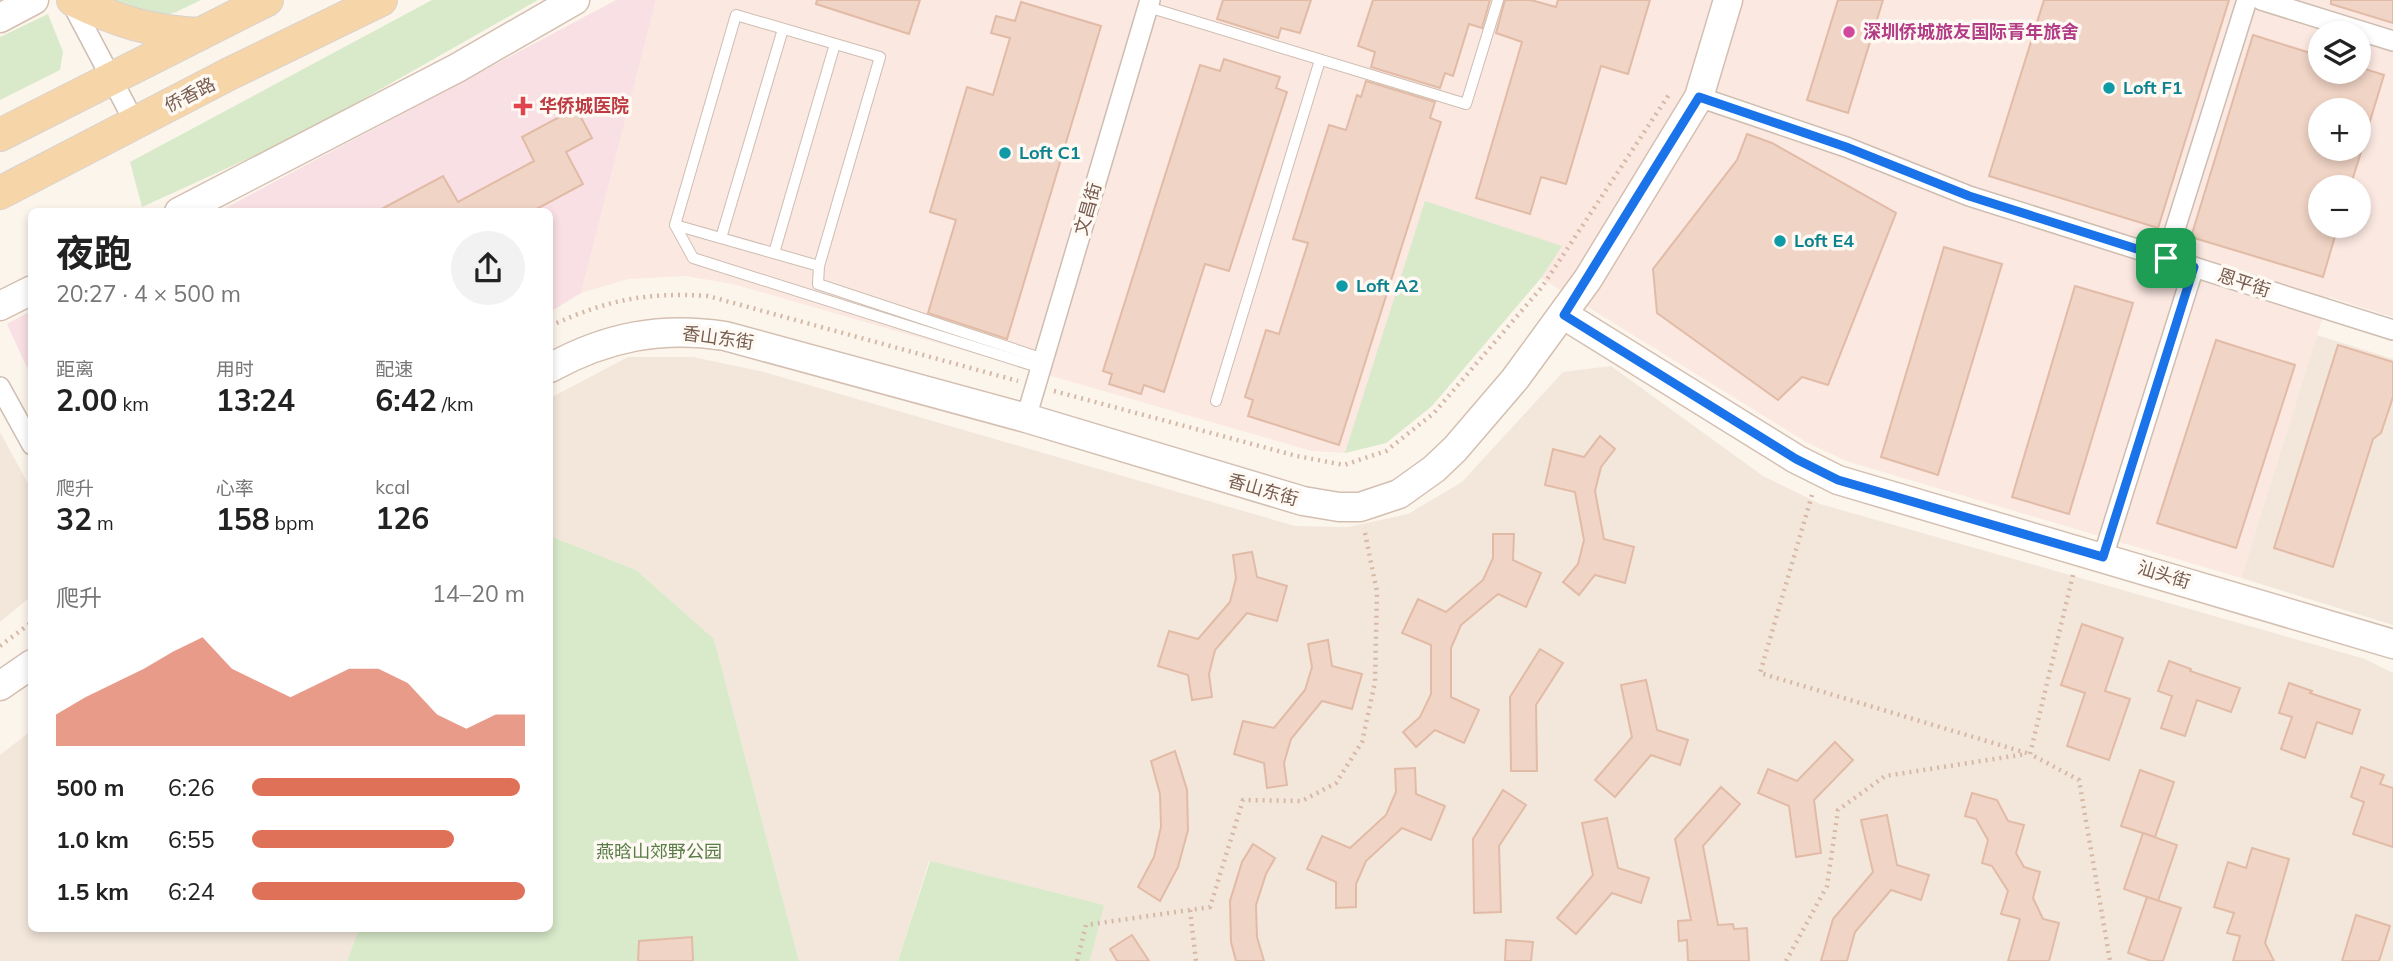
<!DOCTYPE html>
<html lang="zh">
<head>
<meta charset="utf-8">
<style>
	:root { --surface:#fff; --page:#f2f2f2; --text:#222; --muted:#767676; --accent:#df7158 }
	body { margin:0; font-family:Mulish,"Noto Sans SC",sans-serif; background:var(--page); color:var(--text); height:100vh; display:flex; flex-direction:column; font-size:26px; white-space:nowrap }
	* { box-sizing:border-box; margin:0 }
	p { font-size:23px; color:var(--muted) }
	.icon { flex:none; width:38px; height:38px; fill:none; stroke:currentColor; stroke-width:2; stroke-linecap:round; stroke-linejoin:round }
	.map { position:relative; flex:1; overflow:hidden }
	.panel { position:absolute; left:28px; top:208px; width:525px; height:724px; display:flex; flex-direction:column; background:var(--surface); border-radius:10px; box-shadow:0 4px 10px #0003 }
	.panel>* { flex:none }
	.fabs { position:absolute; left:2308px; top:21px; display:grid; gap:14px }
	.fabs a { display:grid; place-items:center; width:63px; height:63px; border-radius:50%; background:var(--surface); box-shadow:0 4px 10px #0003; font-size:35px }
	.pin { position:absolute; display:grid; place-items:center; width:60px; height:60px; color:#fff; margin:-30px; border-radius:14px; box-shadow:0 4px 10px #0006 }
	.round { display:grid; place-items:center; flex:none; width:74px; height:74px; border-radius:37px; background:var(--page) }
	.summary { display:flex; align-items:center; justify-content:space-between; height:119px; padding:0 28px }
	h1 { font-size:38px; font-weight:700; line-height:52px }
	.metrics { display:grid; grid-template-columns:repeat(3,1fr); gap:10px; height:119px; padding:7px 28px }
	.metrics div { display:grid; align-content:center }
	.metrics b { font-size:30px; font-weight:700 }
	.metrics small { font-size:19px; font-weight:400 }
	.metrics p { font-size:19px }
	.chart { height:196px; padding:14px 28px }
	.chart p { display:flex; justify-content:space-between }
	.chart svg { width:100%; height:126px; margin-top:7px; fill:var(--accent); opacity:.7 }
	ul { padding:0 28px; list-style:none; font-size:23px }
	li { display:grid; grid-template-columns:112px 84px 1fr; align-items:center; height:52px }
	li i { height:18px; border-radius:9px; background:var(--accent) }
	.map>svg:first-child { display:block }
</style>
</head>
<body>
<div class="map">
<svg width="2393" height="961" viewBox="0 0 2393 961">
	<rect width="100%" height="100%" fill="#fcf5ec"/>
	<g fill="#f3e7db">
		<polygon points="2317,335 2393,359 2393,625 2241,578"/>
		<polygon points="628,357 693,357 764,372 1295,526 1348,527 1408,514 1462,482 1563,372 1611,366 1763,476 1820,504 2365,659 2393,673 2393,961 1090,961 1103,905 929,861 898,961 799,961 714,639 636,570 550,536 550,398"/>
		<polygon points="0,432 32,491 31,596 0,622"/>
		<polygon points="31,731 32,929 359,929 347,961 0,961 0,755"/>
	</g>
	<path fill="#fbe8e1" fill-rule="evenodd" d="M 656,0 L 2393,0 L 2393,317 L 2329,297 L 2241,578 L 1846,461 L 1806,442 L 1541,278 L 1432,406 L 1386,443 L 1345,453 L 1312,451 L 733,284 L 685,276 L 628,279 L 581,293 ZM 2320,33 L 2359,33 L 2359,72 L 2320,72 ZM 2320,110 L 2359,110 L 2359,149 L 2320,149 ZM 2320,187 L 2359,187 L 2359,226 L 2320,226 Z"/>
	<g fill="#f9e0e4">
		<polygon points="616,0 656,0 581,293 550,312 550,212 218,212"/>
		<polygon points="31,311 31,376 7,324"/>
	</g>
	<g fill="#d8eaca">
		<polygon points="107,0 201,0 176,12 157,18"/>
		<polygon points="432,0 538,0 298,136 142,207 130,162"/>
		<polygon points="48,14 63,52 60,70 0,100 0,37"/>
		<polygon points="1425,201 1562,246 1541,278 1432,406 1386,443 1345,453"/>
		<polygon points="550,536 636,570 714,639 799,961 347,961 359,929 550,929"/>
		<polygon points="930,861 1104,905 1090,961 898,961"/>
	</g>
	<g fill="#f0d4c5" stroke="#e2bba6" stroke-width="2">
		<polygon points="817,0 920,0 909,34 816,4"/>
		<polygon points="1223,0 1311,0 1300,33 1281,28 1278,38 1217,19"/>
		<polygon points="1373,0 1490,0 1482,28 1469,24 1453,76 1445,73 1440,88 1371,67 1375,52 1358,46"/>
		<polygon points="1505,0 1531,0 1556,7 1558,0 1650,0 1628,74 1601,66 1566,184 1541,177 1530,214 1476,198 1522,42 1496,33"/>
		<polygon points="1838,0 1883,0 1848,113 1807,100"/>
		<polygon points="2044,0 2229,0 2158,228 1989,176"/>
		<polygon points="2331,0 2393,0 2393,23 2331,4"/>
		<polygon points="1021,2 1101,26 1007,339 928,313 956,220 930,212 967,87 993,95 1010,38 991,33 996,16 1015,21"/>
		<polygon points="2253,35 2320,56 2320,72 2359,72 2359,67 2384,75 2363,144 2359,143 2359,110 2320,110 2320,149 2362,149 2350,187 2320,187 2320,226 2338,226 2323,277 2191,237"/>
		<polygon points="1224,59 1280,77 1276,88 1287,92 1229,271 1205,264 1164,392 1144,385 1141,394 1109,384 1112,374 1103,371 1200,65 1220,71"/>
		<polygon points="1366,81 1435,102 1430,118 1441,122 1339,445 1248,416 1253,400 1245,397 1266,330 1279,334 1308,243 1293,239 1329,125 1346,130 1357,95 1361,97"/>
		<polygon points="576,108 592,138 566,152 583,184 531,212 376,212 443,176 458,202 534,161 522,137"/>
		<polygon points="1747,134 1772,143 1896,213 1828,385 1802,377 1778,400 1657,313 1653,269 1737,160"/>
		<polygon points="1944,247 2002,264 1938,475 1881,457"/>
		<polygon points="2075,286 2133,303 2069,514 2012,497"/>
		<polygon points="2216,340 2295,365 2236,548 2157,523"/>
		<polygon points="2338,345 2393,362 2393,397 2381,433 2373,439 2333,567 2274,548"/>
		<polygon points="1600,436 1615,449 1601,467 1595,491 1604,539 1634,547 1625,583 1595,575 1579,595 1563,582 1578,564 1584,540 1575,492 1545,485 1553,449 1584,457"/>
		<polygon points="1493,534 1514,534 1513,560 1541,573 1526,607 1498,594 1461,625 1451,648 1451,697 1479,710 1464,743 1435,730 1416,747 1403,732 1420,717 1431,694 1431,645 1402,633 1418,599 1446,612 1483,580 1493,558"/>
		<polygon points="1252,552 1257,577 1287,586 1277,621 1247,613 1215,650 1209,674 1212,697 1192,700 1188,675 1158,666 1169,631 1198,639 1230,602 1236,578 1233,555"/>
		<polygon points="2082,624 2123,638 2105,691 2130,699 2109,760 2067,746 2085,693 2061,685"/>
		<polygon points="1328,640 1332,666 1362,674 1352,709 1322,701 1291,739 1284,763 1287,785 1267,788 1264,763 1234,754 1243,721 1274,728 1305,690 1312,667 1308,644"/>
		<polygon points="1540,649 1563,663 1536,705 1537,771 1511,771 1510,697"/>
		<polygon points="2169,661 2191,669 2190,671 2240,688 2231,712 2197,700 2185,736 2161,728 2172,696 2158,691"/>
		<polygon points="1646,680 1657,730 1688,740 1680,765 1651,755 1615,797 1595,780 1632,737 1621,685"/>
		<polygon points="2289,683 2312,691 2310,693 2360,710 2352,734 2317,722 2305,758 2281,749 2292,717 2279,713"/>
		<polygon points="1835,742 1853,760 1814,800 1821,853 1796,857 1789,806 1758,793 1768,769 1797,781"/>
		<polygon points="1175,751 1187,790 1188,830 1178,867 1160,901 1138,887 1154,857 1161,827 1160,794 1151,761"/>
		<polygon points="2361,767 2384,775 2380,784 2393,788 2393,847 2353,834 2364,802 2351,797"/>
		<polygon points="1415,768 1416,794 1445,806 1431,840 1402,828 1366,861 1356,884 1356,907 1336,908 1336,882 1307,869 1322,836 1350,848 1386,815 1396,792 1395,769"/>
		<polygon points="2140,770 2174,782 2155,837 2121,826"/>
		<polygon points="1721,787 1740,804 1703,846 1718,925 1733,924 1734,929 1747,928 1749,961 1688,961 1687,940 1679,941 1678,921 1691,920 1675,839"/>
		<polygon points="1503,790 1526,805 1499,846 1501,912 1474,913 1473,839"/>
		<polygon points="1972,793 1997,800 2008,821 2024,825 2016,853 2024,867 2040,872 2033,898 2043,919 2059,923 2049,961 2008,961 2020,919 2001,914 2008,891 1992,866 1982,863 1988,840 1976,819 1965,816"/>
		<polygon points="1887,815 1897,865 1929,875 1921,900 1891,890 1855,932 1847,961 1821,961 1833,919 1873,872 1861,820"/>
		<polygon points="1607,818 1618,868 1649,878 1641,903 1612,893 1576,934 1557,918 1593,875 1582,823"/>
		<polygon points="2143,833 2177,845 2158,901 2124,889"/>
		<polygon points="1253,844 1275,858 1266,874 1256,905 1257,937 1264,961 1236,961 1231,942 1230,901 1242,862"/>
		<polygon points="2252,848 2289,859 2265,943 2274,961 2233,961 2240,936 2227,933 2234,913 2214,907 2228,862 2246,868"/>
		<polygon points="2147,897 2181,908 2163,961 2151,961 2128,953"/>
		<polygon points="2356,915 2390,926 2379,961 2342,961"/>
		<polygon points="1132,935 1149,961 1117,961 1110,949"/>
		<polygon points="692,937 693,961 638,961 639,941"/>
		<polygon points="1506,940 1533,942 1531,961 1505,961"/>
	</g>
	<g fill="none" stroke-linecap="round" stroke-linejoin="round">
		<g stroke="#cebdb1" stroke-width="12">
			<g id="lane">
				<polyline points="1148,7 1466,104 1498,0"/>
				<polyline points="675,225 693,258 1041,368"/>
				<polyline points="721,238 783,29"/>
				<polyline points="774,253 835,44"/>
				<polyline points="819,266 675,225 736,15 880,57 819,266 818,284 1044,359"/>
				<polyline points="1216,401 1320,60"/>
			</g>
		</g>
		<g stroke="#cebdb1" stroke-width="22">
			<g id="street">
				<polyline points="70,0 135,123"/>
				<polyline points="2261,0 2393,41"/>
				<polyline points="1699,97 1846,147 1969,196 2393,330"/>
				<polyline points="2166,258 2247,0"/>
				<polyline points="0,387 32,445"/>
				<polyline points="1026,418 1150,0"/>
				<polyline points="2103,557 2194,267"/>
			</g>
		</g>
		<g stroke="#d4bfb1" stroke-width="31">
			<g id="secondary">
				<polyline points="0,18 34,0"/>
				<polyline points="179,212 457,68 575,0"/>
				<polyline points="0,306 32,290"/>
				<polyline points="1564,315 1796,459 1838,480 2393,644"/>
				<path d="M 550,368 C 606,337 661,326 725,336 L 1026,418 L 1303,501 L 1339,507 L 1360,507 L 1399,494 L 1434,469 L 1455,449 L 1515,379 L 1588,279 L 1699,97 L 1728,0"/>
				<polyline points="0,686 32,664"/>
			</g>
		</g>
		<g stroke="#d9d1ce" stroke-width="34">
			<g id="primary">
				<path d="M 73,0 C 119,22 148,31 199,34"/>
				<polyline points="0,135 267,0"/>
				<polyline points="0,193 229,74 381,0"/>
			</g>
		</g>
		<g stroke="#d6b8a7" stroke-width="4.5" stroke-dasharray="2 5" stroke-linecap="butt">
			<path d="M 550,326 C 607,300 645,292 708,296 L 1018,381"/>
			<polyline points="1054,391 1297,456 1344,465 1386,451 1434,413 1542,287 1670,93"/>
			<polyline points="1812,495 1760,673 2030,754"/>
			<polyline points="2073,575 2030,754 2079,780 2110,961"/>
			<polyline points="0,646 32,622"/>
			<polyline points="1190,910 1196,961"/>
			<polyline points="1077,961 1086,925 1210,907 1243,800 1302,801 1336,783 1362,742 1375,682 1377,592 1364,528"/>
			<polyline points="1786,961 1827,886 1838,810 1885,776 2026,754"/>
		</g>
		<use href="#lane" stroke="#fff" stroke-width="10"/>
		<use href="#street" stroke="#fff" stroke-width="19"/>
		<use href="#secondary" stroke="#fff" stroke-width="28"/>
		<use href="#primary" stroke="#f6d6a9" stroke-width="32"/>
	</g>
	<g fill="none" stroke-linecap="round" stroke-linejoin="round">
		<g stroke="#fff" stroke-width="14">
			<polygon id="route" points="1699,97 1846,147 1969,196 2194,267 2103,557 1838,480 1796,459 1564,315"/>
		</g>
		<use href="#route" stroke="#1a73e8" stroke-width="9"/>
	</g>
	<circle fill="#d1479c" stroke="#fef9f3" stroke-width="2.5" cx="1849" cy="32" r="7"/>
	<g fill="#0f9aa8" stroke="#fef9f3" stroke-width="2.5">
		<circle cx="2109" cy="88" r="7"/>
		<circle cx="1005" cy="153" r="7"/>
		<circle cx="1780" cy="241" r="7"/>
		<circle cx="1342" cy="286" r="7"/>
	</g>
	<path fill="#e0444e" stroke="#fef9f3" stroke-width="2.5" d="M519.5 95.5h7v7h7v7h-7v7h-7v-7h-7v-7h7z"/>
	<g text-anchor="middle" stroke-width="7" stroke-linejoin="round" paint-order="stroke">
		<g font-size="18" font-weight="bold" fill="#b23c85" stroke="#fef9f3" text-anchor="start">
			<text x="1863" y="38">深圳侨城旅友国际青年旅舍</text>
		</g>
		<g font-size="18" font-weight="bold" fill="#0d838f" stroke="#fef9f3" text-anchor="start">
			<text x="2123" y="94">Loft F1</text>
			<text x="1019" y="159">Loft C1</text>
			<text x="1794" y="247">Loft E4</text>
			<text x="1356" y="292">Loft A2</text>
		</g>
		<g font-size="18" fill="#775c4f" stroke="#fef9f3">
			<text transform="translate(190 95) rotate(-27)" y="6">侨香路</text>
			<text transform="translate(1088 209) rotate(-74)" y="6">文昌街</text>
			<text transform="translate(2244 283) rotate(18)" y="6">恩平街</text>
			<text transform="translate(718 338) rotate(8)" y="6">香山东街</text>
			<text transform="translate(1263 490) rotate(16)" y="6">香山东街</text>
			<text transform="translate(2164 575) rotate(17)" y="6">汕头街</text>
		</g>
		<g font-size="18" font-weight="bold" fill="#be3a42" stroke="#fef9f3" text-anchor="start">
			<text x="539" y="112">华侨城医院</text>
		</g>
		<g font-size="18" fill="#597c47" stroke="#fef9f3">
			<text x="659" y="858">燕晗山郊野公园</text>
		</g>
	</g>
</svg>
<div class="fabs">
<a><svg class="icon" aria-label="layers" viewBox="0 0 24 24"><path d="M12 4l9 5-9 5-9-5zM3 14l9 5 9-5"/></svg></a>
<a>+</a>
<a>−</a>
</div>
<div class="pin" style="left:2166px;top:258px;background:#1e9e55"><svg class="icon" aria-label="arrive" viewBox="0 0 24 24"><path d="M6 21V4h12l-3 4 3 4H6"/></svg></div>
<section class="panel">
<div class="summary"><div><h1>夜跑</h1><p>20:27 · 4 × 500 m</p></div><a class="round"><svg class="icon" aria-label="share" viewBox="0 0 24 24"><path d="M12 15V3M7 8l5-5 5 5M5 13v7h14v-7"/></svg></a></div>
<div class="metrics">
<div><p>距离</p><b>2.00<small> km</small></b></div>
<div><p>用时</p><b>13:24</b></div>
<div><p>配速</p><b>6:42<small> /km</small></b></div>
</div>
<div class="metrics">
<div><p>爬升</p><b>32<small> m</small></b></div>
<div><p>心率</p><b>158<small> bpm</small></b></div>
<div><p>kcal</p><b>126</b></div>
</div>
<div class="chart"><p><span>爬升</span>14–20 m</p>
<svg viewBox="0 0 160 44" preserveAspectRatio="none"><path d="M0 44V33L10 27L20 22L30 17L40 11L50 6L60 17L70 22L80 27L90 22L100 17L110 17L120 22L130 33L140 38L150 33L160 33V44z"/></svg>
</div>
<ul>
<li><b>500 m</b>6:26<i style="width:98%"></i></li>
<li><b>1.0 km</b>6:55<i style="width:74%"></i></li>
<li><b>1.5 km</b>6:24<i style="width:100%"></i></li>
</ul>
</section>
</div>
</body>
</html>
